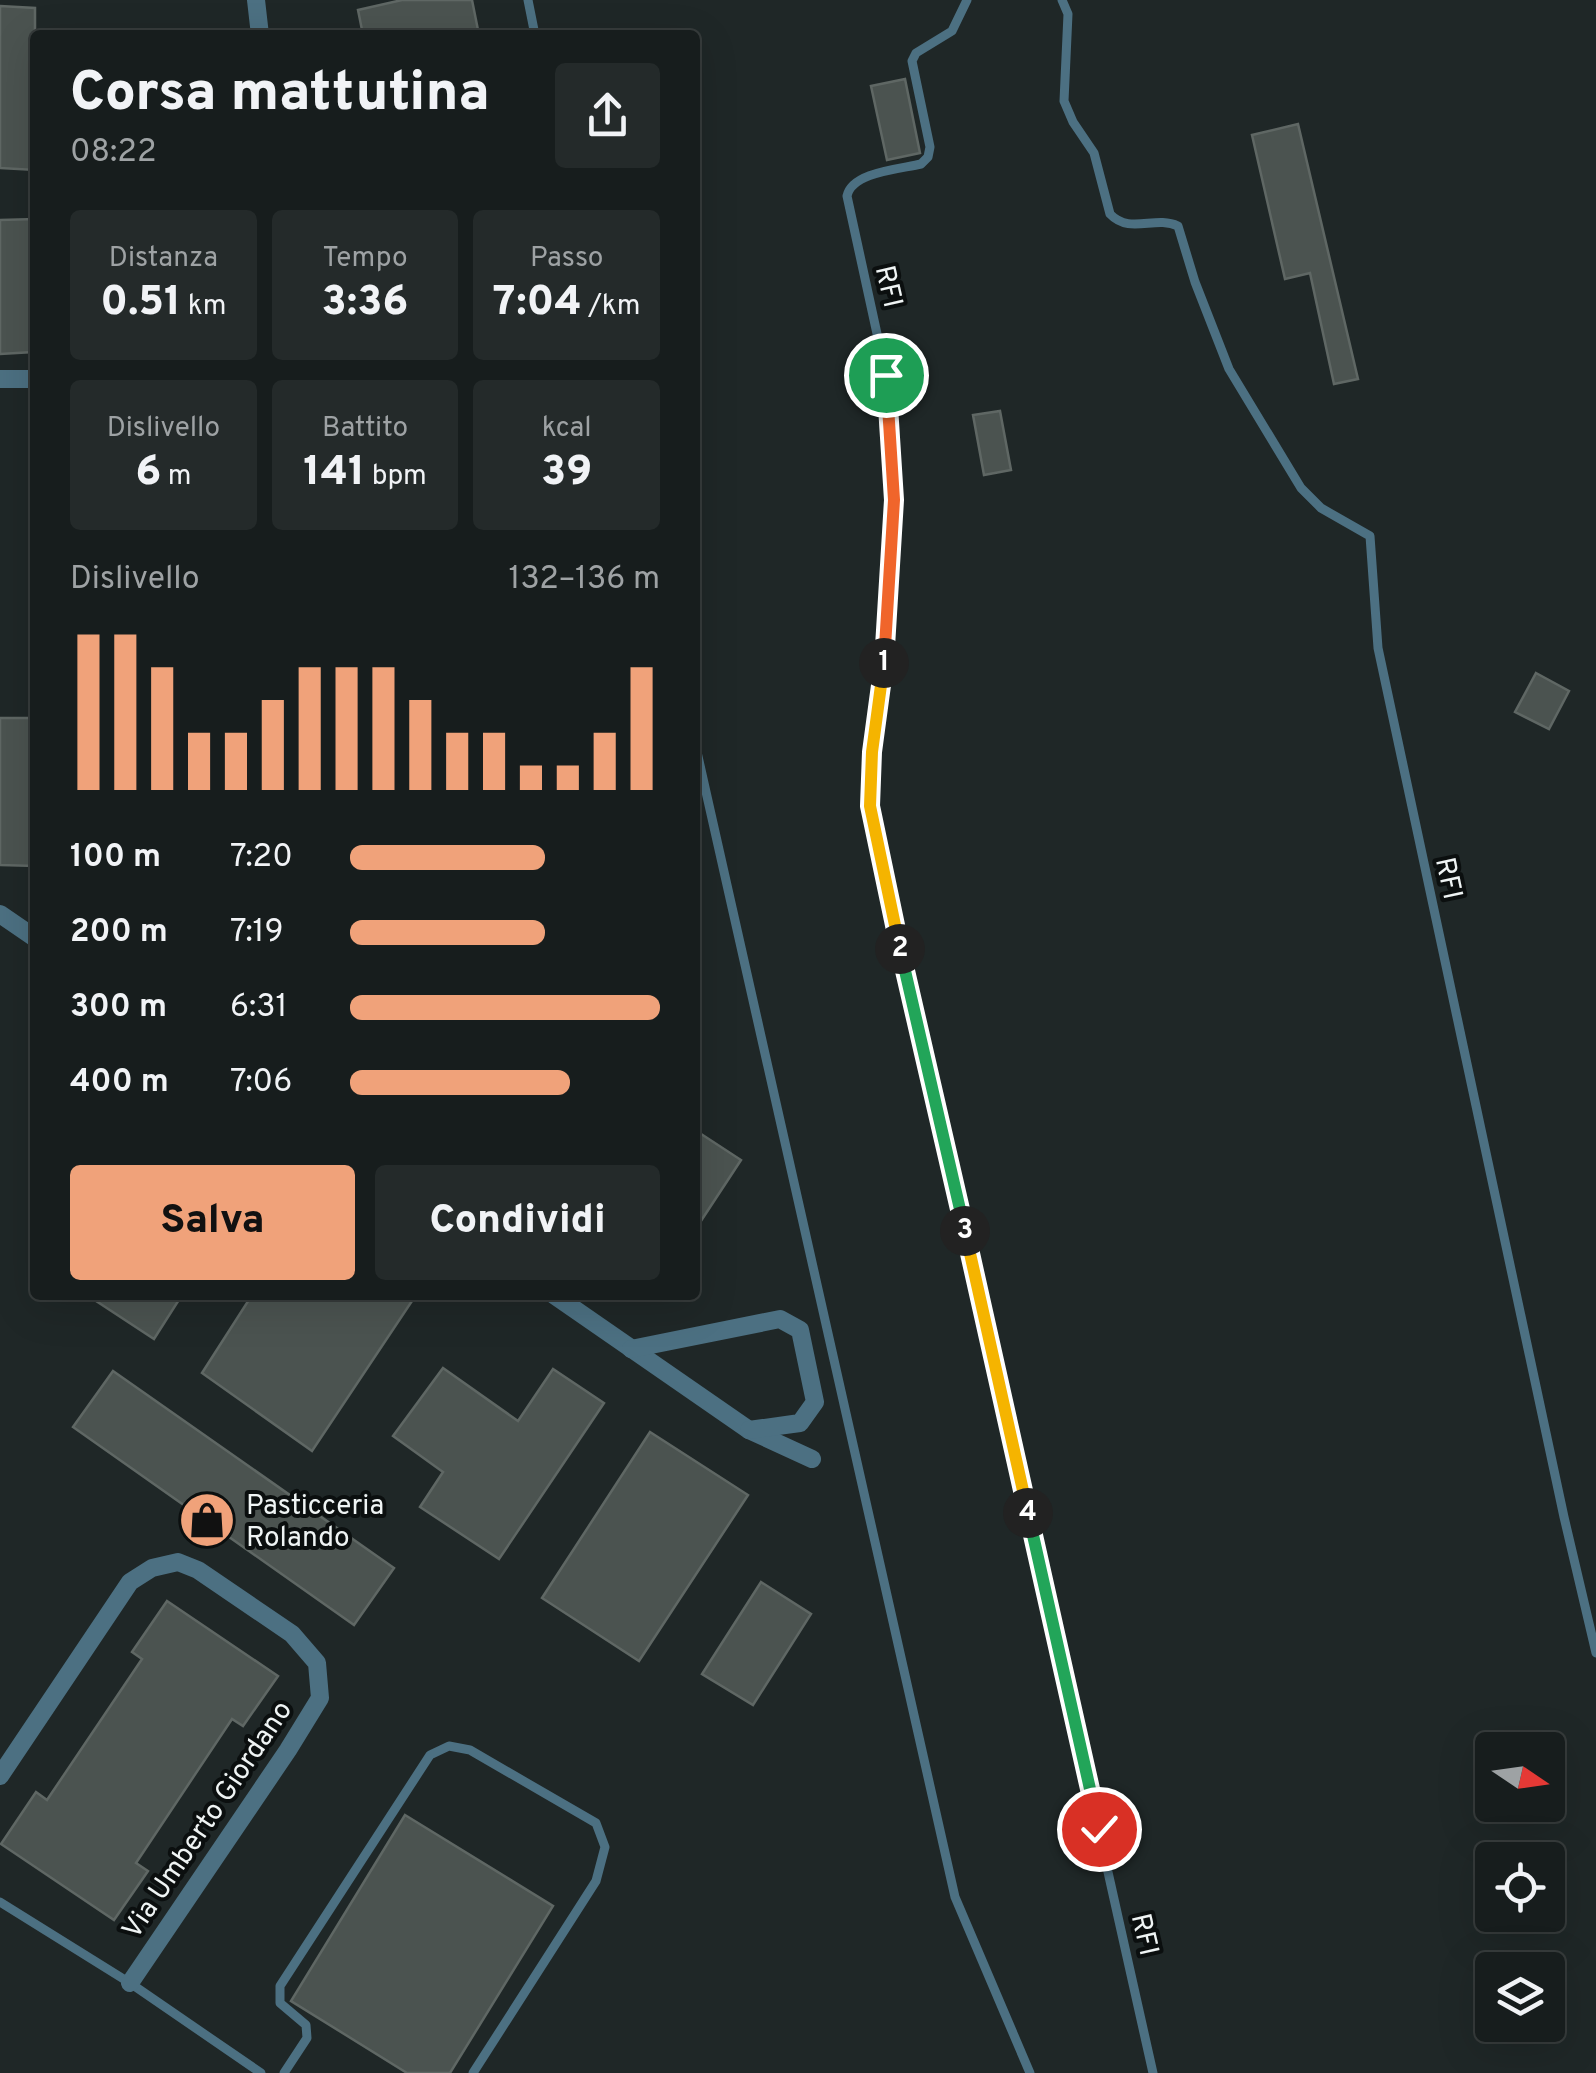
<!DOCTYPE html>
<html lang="it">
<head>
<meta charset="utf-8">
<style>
	:root { --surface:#171d1d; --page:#242a2a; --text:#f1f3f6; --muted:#9ea2a4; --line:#363b3b; --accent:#f0a27a }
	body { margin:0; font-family:Overpass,sans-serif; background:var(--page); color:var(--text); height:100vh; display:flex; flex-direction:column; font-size:38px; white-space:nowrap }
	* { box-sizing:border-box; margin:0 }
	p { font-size:32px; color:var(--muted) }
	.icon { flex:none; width:55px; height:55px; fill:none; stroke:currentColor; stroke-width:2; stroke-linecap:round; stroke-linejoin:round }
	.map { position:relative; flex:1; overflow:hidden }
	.details { position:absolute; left:30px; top:30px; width:670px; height:1270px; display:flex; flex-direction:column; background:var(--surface); border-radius:10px; box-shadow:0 10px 40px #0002,0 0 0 2px var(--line) }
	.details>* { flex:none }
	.needle { width:65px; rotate:103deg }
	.controls { position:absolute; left:1475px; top:1732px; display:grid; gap:20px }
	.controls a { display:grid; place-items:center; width:90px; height:90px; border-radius:10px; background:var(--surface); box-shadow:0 10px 40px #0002,0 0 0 2px var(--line); font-size:50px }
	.pin { position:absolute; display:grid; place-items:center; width:85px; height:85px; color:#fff; margin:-42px; border:5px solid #fff; border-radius:50%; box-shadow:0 2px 10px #0007 }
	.km { position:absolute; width:50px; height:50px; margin:-25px; border-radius:50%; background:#222; color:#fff; font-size:28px; line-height:50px; text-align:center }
	.round { display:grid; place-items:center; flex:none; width:105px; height:105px; border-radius:10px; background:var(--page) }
	.headline { display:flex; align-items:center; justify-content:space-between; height:170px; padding:0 40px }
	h1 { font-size:55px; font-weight:800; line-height:75px }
	.figures { display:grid; grid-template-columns:repeat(3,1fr); gap:15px; height:170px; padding:10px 40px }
	.figures div { display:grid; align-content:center; border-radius:10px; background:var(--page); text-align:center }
	.figures b { font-size:42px; font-weight:800 }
	.figures small { font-size:28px; font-weight:400 }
	.figures p { font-size:28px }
	.chart { height:280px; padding:20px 40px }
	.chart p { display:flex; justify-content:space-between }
	.chart svg { width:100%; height:180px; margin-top:10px; stroke:var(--accent); stroke-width:6 }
	.primary-button { display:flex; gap:20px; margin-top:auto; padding:20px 40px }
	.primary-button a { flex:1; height:115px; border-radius:10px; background:var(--accent); color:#111; font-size:40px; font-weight:800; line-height:115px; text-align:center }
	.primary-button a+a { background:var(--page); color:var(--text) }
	ul { padding:0 40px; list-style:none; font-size:32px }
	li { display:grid; grid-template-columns:160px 120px 1fr; align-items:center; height:75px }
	li i { height:25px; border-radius:12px; background:var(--accent) }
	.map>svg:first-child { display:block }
</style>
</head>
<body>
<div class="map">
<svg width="1596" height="2073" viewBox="0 0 1596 2073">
	<rect width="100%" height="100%" fill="#1f2727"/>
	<g fill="#4b5350" stroke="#5f6764" stroke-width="2.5">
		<polygon points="402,0 472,0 479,35 363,35 358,10"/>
		<polygon points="0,6 35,8 35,170 0,168"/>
		<polygon points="905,79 920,153 887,160 871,86"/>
		<polygon points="1298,124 1358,379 1334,384 1310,273 1285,279 1252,135"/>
		<polygon points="35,219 33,352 0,354 0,220"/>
		<polygon points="1000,411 1011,470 984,475 973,415"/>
		<polygon points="1536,673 1569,691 1549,729 1515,712"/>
		<polygon points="0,718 35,718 35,866 0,865"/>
		<polygon points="695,1130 741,1160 695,1230"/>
		<polygon points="87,1295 182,1295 154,1339"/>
		<polygon points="252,1295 416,1295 312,1451 202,1373"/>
		<polygon points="443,1368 518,1421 553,1369 604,1403 499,1559 420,1507 443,1472 393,1436"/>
		<polygon points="113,1371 394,1568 354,1625 73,1427"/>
		<polygon points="650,1432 748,1495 639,1661 542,1598"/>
		<polygon points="761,1582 811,1614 753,1705 702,1674"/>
		<polygon points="167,1601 278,1676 243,1726 232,1719 136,1863 148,1871 114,1920 1,1844 36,1792 47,1800 142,1659 132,1652"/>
		<polygon points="405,1815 553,1906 450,2073 407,2073 291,2001"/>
	</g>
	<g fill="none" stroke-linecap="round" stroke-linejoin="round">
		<g stroke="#4c7082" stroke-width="9">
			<polyline points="528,0 535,35"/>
			<path d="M 967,0 L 952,31 L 916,53 L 912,61 L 930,147 L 928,157 L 921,164 C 900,169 852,172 847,196 L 886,375 L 894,462 L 888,623 L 872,752 L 869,805 L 1153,2073"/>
			<path d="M 1062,0 L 1068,14 L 1064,101 L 1073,122 L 1094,153 L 1110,214 C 1130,235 1155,215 1178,226 L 1195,282 L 1229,369 L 1301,488 L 1321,508 L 1370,536 L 1378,648 L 1564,1517 L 1596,1653"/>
			<polyline points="695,743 955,1897 1030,2073"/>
			<polyline points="0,1902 130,1983 261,2073"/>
			<polyline points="284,2073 307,2038 306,2025 280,2003 280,1986 430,1755 449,1746 470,1750 596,1823 605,1847 596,1881 473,2073"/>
		</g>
		<g stroke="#4c7082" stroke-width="18">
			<polyline points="256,0 260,35"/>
			<polyline points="0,379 35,379"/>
			<polyline points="0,914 35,938"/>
			<polyline points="554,1295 749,1430 812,1459"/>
			<polyline points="631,1349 780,1319 800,1330 815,1402 800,1423 749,1430"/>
			<polyline points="0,1776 130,1582 152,1568 178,1562 198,1570 292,1634 317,1663 320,1698 288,1750 130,1983"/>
		</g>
	</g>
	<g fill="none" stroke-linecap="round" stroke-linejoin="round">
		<g stroke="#fff" stroke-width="20">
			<polyline id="split-1" points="884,663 894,500 886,375"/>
		</g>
		<g stroke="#fff" stroke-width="20">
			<polyline id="split-2" points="884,663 872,752 870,806 900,949"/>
		</g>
		<g stroke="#fff" stroke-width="20">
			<polyline id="split-3" points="900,949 965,1231"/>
		</g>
		<g stroke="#fff" stroke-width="20">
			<polyline id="split-4" points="965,1231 1028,1513"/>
		</g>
		<g stroke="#fff" stroke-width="20">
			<polyline id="split-5" points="1028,1513 1099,1829"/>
		</g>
		<use href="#split-1" stroke="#f0652b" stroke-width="12"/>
		<use href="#split-2" stroke="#f5b400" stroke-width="12"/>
		<use href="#split-3" stroke="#22a559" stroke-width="12"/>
		<use href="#split-4" stroke="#f5b400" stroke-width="12"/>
		<use href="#split-5" stroke="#22a559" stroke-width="12"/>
	</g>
	<defs>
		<g id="shop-disc" transform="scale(2.875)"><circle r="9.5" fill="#f0a27a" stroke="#0b0f0f"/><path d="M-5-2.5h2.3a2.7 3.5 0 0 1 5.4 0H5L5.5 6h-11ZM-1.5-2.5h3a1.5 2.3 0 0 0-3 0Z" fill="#111"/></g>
	</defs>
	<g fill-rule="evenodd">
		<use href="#shop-disc" x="207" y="1520"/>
	</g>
	<g text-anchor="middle" stroke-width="8" stroke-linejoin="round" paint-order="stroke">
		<g font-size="28" fill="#eff4f4" stroke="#0b0f0f">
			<text transform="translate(890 286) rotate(77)" y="10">RFI</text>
			<text transform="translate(1450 878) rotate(78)" y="10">RFI</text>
			<text transform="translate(206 1819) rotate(-56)" y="10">Via Umberto Giordano</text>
			<text transform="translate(1146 1934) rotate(77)" y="10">RFI</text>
		</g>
		<g font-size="28" fill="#eff4f4" stroke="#0b0f0f" text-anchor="start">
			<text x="246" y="1514">Pasticceria<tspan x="246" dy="32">Rolando</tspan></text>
		</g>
	</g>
</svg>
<div class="controls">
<a><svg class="needle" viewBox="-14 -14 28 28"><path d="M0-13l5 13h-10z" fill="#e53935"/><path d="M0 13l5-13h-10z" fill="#9ea2a4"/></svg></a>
<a><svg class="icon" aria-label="locate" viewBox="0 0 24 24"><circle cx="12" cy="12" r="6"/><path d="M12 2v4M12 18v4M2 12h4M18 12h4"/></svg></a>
<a><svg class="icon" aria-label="layers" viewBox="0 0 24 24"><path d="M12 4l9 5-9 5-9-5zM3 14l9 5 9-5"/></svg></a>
</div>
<div class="pin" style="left:886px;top:375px;background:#1e9e55"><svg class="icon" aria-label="arrive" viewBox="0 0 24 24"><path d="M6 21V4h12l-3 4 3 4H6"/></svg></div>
<div class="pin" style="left:1099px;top:1829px;background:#d93025"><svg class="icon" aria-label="check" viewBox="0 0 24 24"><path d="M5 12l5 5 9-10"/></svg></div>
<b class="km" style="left:884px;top:663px">1</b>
<b class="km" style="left:900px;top:949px">2</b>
<b class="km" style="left:965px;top:1231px">3</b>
<b class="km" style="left:1028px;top:1513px">4</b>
<section class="details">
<div class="headline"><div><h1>Corsa mattutina</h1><p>08:22</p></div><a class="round"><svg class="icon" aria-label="share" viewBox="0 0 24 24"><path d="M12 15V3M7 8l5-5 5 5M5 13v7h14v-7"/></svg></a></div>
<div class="figures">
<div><p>Distanza</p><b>0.51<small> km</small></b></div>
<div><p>Tempo</p><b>3:36</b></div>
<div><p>Passo</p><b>7:04<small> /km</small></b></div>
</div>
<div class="figures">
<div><p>Dislivello</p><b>6<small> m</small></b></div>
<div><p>Battito</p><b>141<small> bpm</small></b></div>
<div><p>kcal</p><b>39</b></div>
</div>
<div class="chart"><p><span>Dislivello</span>132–136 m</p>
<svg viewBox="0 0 160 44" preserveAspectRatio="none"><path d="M5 44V6M15 44V6M25 44V14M35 44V30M45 44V30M55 44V22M65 44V14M75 44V14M85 44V14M95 44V22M105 44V30M115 44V30M125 44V38M135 44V38M145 44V30M155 44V14"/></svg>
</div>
<ul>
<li><b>100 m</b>7:20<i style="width:63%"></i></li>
<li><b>200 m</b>7:19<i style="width:63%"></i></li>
<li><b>300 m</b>6:31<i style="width:100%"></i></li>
<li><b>400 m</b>7:06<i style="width:71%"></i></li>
</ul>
<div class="primary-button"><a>Salva</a><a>Condividi</a></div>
</section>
</div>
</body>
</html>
